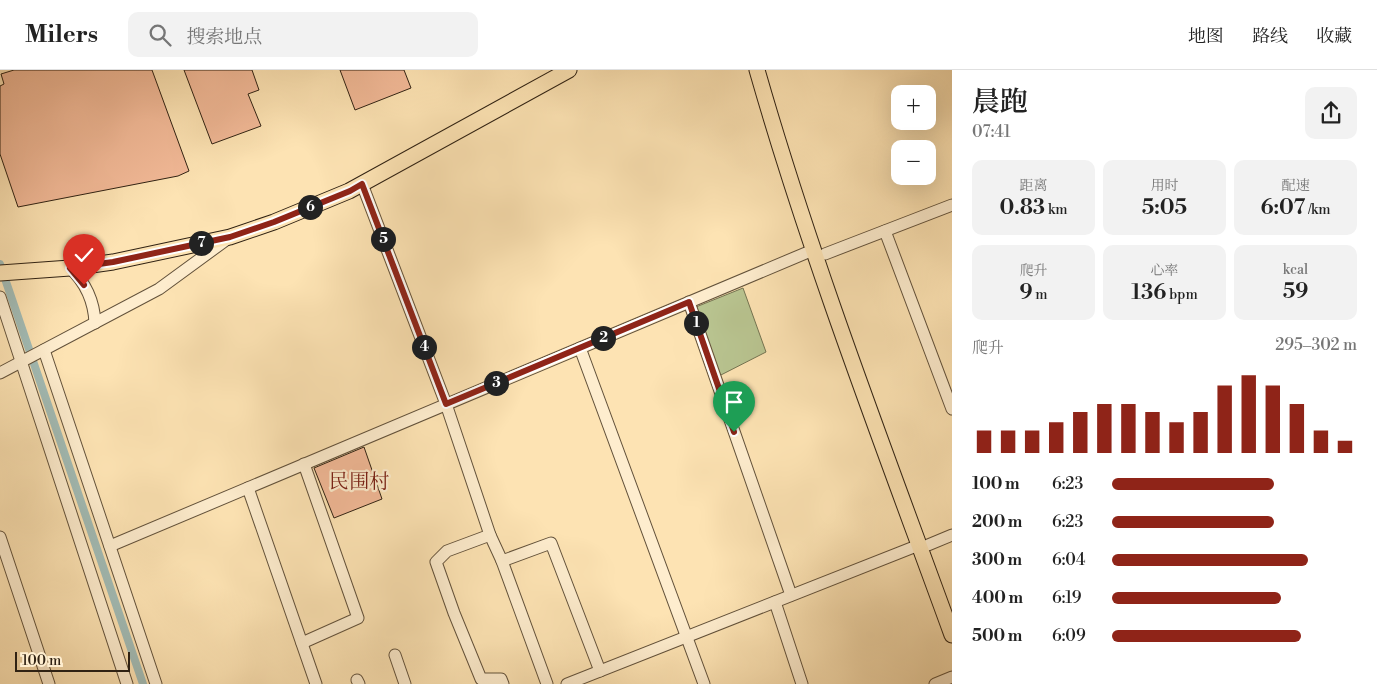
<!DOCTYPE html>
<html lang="zh">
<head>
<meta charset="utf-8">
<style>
	:root { --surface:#fff; --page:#f2f2f2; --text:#222; --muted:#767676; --line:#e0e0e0; --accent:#8f2418 }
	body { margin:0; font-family:"Libre Bodoni","Noto Serif SC",serif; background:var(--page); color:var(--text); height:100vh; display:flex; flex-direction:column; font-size:19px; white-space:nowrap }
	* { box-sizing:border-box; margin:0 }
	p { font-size:16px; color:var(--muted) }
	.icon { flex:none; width:28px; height:28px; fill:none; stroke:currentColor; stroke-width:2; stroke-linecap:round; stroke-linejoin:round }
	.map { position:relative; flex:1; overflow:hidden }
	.drawer { display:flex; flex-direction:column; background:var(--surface); width:425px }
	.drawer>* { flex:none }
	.controls { position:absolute; left:891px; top:15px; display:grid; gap:10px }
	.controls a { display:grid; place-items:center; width:45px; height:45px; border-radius:10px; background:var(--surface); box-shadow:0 5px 20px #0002; font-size:25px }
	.scale { position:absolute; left:15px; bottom:12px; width:115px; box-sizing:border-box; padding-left:5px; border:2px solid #302213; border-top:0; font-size:14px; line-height:18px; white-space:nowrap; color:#302213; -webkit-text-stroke:4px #feedce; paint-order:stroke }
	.pin { position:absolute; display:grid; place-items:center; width:42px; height:42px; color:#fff; margin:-51px -21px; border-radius:50% 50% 50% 0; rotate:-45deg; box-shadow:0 0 5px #0007 }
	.pin .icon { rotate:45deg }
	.km { position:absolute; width:25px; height:25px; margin:-12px; border-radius:50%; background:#222; color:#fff; font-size:14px; line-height:25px; text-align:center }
	.round { display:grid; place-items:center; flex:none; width:52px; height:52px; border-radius:10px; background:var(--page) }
	.summary { display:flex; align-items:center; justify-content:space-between; height:85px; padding:0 20px }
	h1 { font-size:28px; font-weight:600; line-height:38px }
	.metrics { display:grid; grid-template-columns:repeat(3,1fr); gap:8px; height:85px; padding:5px 20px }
	.metrics div { display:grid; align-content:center; border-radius:10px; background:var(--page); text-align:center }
	.metrics b { font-size:21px; font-weight:600 }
	.metrics small { font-size:14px; font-weight:400 }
	.metrics p { font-size:14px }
	.chart { height:140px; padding:10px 20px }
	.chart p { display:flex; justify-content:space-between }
	.chart svg { width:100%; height:90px; margin-top:5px; stroke:var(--accent); stroke-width:6 }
	ul { padding:0 20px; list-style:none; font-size:16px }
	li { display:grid; grid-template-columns:80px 60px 1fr; align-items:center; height:38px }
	li i { height:12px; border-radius:6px; background:var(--accent) }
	header { display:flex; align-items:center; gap:30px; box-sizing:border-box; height:70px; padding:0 25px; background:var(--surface); border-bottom:1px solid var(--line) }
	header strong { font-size:24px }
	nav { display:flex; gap:28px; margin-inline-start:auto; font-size:18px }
	.search { width:350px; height:45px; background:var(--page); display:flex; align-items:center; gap:12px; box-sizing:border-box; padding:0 18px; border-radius:10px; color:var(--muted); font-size:19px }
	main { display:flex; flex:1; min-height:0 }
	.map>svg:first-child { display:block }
</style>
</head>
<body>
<header>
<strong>Milers</strong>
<div class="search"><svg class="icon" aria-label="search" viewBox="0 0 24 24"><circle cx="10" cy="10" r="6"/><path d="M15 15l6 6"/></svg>搜索地点</div>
<nav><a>地图</a><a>路线</a><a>收藏</a></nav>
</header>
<main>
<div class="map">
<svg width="952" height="614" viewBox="0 0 952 614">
	<rect width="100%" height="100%" fill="#fde3b3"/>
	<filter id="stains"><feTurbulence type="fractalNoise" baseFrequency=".004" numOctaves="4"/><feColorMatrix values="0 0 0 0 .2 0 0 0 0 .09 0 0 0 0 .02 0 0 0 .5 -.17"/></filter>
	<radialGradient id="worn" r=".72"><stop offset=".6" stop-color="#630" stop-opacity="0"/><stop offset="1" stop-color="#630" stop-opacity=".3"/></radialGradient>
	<polygon fill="#b9c591" stroke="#747452" points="743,218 766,282 715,308 691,239"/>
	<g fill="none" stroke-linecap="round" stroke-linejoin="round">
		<polyline stroke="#a2bcb6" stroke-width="8" points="0,194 143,614"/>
	</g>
	<g fill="#f2b997" stroke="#302213">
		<polygon points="14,0 152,0 189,101 178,106 18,137 0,84 0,16 4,14 1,4"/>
		<polygon points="184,0 252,0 259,20 248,24 261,56 212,74"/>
		<polygon points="340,0 404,0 411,18 355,40"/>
		<polygon points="364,377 382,429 334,448 314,398"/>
	</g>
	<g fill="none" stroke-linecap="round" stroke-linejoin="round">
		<g stroke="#63523b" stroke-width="13">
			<g id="minor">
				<polyline points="362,114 446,334 490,465 502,491 547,614"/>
				<polyline points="885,161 952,339"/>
				<polyline points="825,184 952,135"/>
				<path d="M 70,198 C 86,213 94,231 95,253"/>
				<polyline points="0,227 127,614"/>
				<polyline points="689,232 791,525"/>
				<polyline points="580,278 704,614"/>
				<polyline points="44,280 156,614"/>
				<polyline points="0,303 159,219 226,170"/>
				<polyline points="248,418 316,614"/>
				<polyline points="490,465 447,481 436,492 454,543 481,609 501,609 503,614"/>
				<polyline points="0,467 49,614"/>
				<polyline points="928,475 952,465"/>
				<polyline points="110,476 813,180"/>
				<polyline points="502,491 551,473 600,601"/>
				<polyline points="775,532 802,614"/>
				<polyline points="302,573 358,548 304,394"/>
				<polyline points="395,585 405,614"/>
				<polyline points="357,610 359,614"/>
				<polyline points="567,614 919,475"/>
				<polyline points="935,614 952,607"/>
			</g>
		</g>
		<g stroke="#302213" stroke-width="17">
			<g id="major">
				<path d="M 757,0 C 812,192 884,378 952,565"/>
				<polyline points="0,203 70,198 113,192 230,167 274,152 349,121 569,0"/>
			</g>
		</g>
		<use href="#minor" stroke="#feedce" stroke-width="11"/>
		<use href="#major" stroke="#fde3b3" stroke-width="15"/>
	</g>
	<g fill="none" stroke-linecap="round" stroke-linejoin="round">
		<g stroke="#fff" stroke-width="10">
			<polyline id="route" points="84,215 70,198 113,192 230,167 274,152 350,121 362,114 446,334 689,232 734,362"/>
		</g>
		<use href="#route" stroke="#8f2418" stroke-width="6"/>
	</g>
	<g text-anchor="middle" stroke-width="4.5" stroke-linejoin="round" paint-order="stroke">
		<g font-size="20" fill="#7a1f14" stroke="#feedce">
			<text x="359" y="418">民围村</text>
		</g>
	</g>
	<rect width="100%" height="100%" filter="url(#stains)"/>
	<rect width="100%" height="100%" fill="url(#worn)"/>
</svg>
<div class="controls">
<a>+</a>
<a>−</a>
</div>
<div class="scale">100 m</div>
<div class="pin" style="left:734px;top:362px;background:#1e9e55"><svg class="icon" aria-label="arrive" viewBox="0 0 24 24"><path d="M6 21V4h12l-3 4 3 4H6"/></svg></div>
<div class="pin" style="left:84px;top:215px;background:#d93025"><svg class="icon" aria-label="check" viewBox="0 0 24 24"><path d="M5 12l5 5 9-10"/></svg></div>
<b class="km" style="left:696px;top:253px">1</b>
<b class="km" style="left:603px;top:268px">2</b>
<b class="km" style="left:496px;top:313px">3</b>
<b class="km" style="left:424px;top:277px">4</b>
<b class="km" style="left:383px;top:169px">5</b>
<b class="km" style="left:310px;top:137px">6</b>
<b class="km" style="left:201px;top:173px">7</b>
</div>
<section class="drawer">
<div class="summary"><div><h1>晨跑</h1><p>07:41</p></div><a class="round"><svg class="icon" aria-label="share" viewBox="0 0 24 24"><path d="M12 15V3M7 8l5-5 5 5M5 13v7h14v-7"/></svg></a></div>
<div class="metrics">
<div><p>距离</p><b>0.83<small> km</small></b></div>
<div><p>用时</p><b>5:05</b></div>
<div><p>配速</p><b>6:07<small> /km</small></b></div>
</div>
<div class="metrics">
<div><p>爬升</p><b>9<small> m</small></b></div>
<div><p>心率</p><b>136<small> bpm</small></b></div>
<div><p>kcal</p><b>59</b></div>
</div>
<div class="chart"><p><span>爬升</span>295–302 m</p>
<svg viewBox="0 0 160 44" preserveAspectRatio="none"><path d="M5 44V33M15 44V33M25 44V33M35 44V29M45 44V24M55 44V20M65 44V20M75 44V24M85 44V29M95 44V24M105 44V11M115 44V6M125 44V11M135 44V20M145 44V33M155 44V38"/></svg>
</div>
<ul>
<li><b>100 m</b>6:23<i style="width:66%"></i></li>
<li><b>200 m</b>6:23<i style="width:66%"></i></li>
<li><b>300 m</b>6:04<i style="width:80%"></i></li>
<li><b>400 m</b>6:19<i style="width:69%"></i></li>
<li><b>500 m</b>6:09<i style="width:77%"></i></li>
</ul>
</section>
</main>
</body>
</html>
